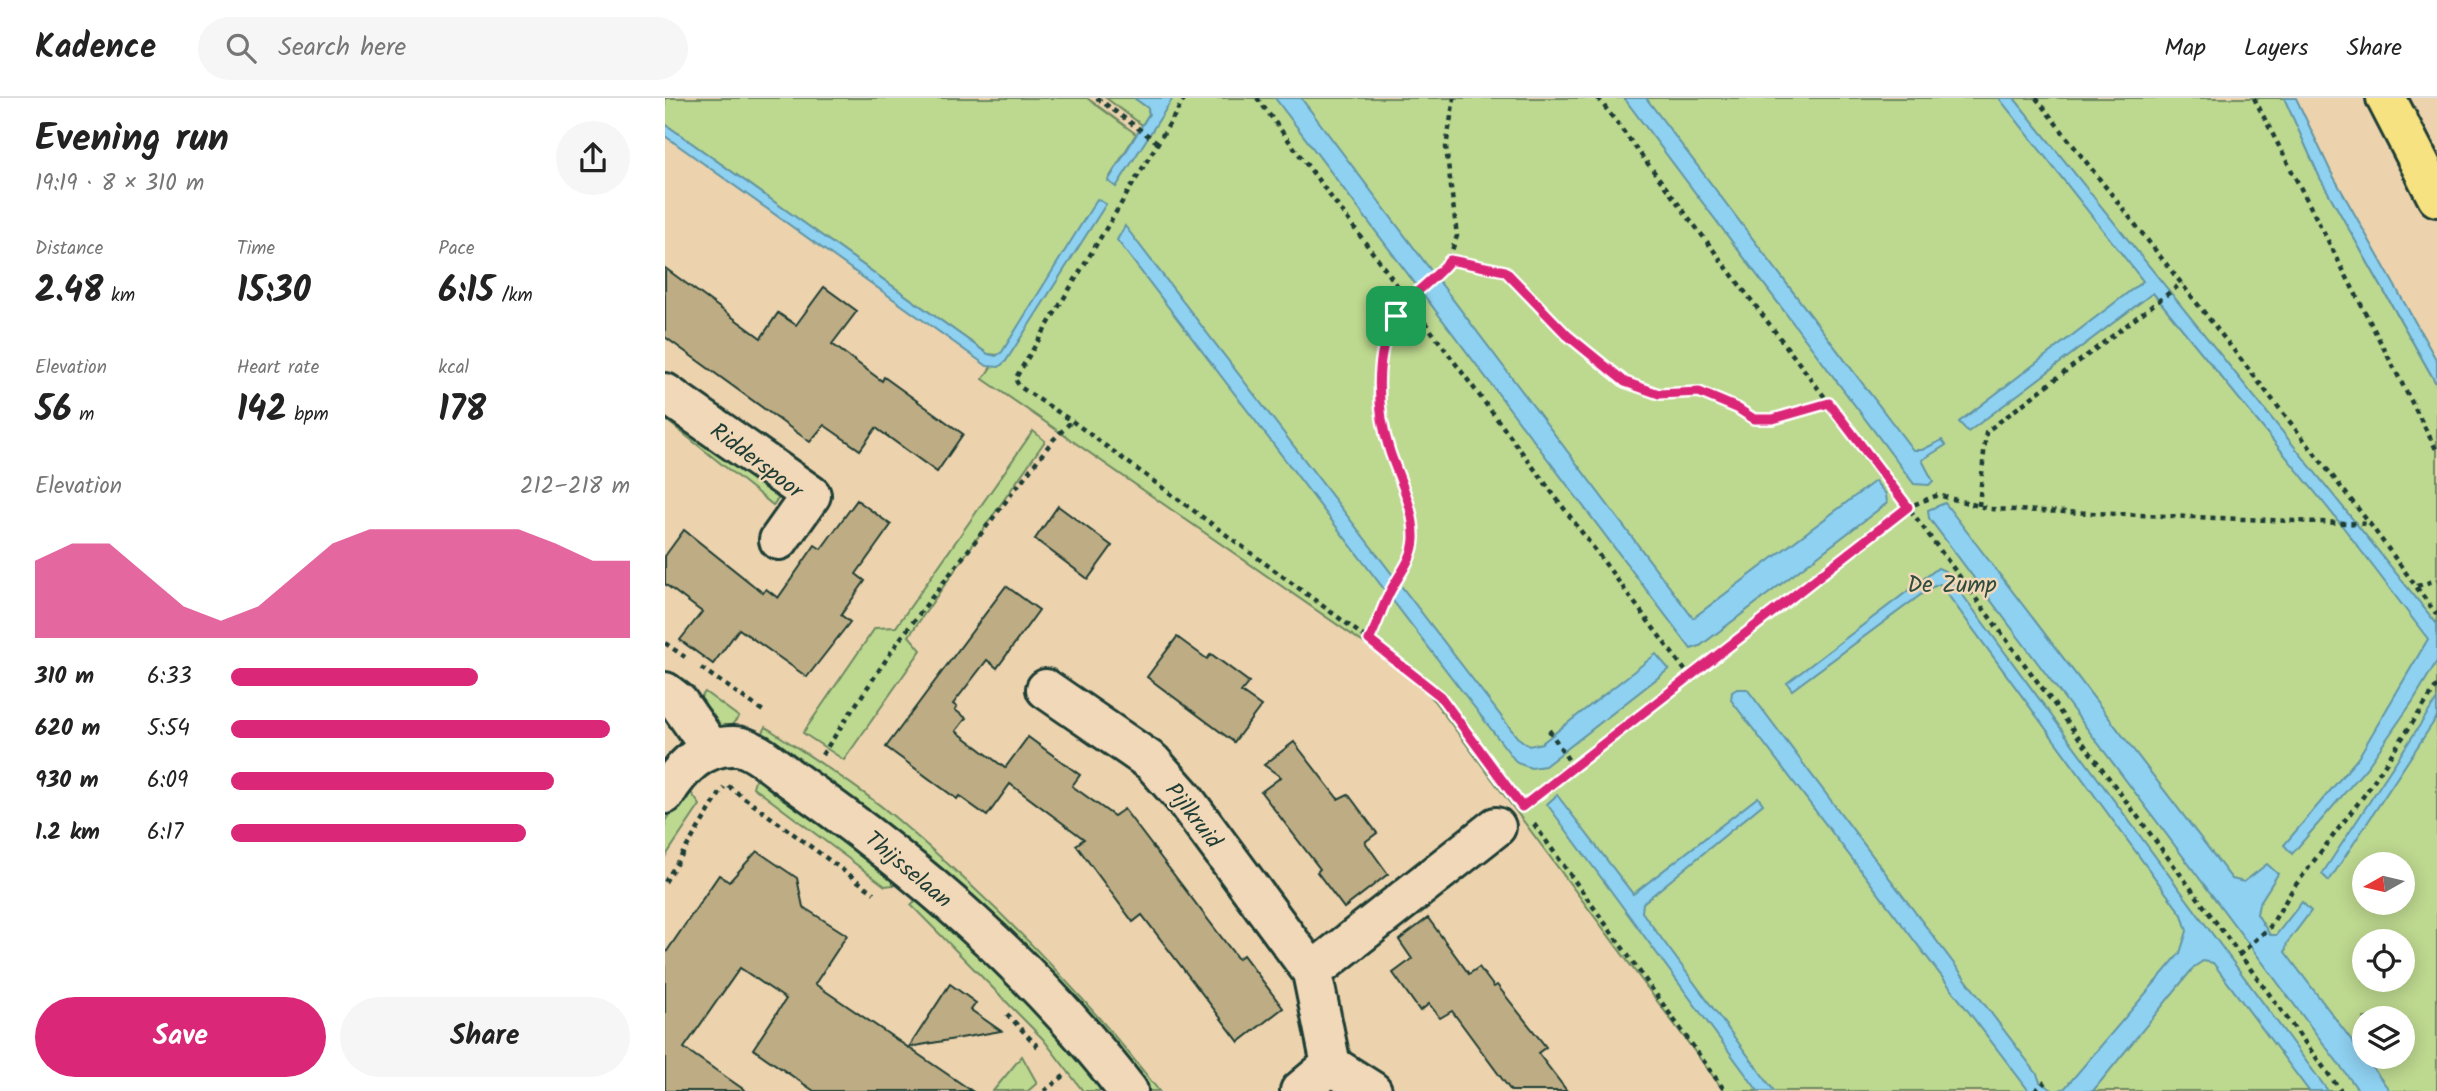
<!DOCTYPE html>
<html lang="en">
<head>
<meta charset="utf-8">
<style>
	:root { --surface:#fff; --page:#f6f6f6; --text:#222; --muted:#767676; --line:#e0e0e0; --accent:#db2777 }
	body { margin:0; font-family:Kalam,sans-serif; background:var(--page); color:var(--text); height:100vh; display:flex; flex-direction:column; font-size:26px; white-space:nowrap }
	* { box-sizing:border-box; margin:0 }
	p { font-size:23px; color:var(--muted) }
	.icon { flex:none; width:38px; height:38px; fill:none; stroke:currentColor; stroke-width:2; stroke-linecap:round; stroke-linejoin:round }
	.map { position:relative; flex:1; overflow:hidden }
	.sheet { display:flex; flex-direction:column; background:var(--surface); width:665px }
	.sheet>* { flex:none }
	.needle { width:46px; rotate:262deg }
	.controls { position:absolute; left:1687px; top:754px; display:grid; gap:14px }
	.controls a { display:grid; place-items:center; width:63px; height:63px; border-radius:50%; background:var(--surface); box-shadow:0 4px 18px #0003; font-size:35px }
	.pin { position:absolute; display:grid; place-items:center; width:60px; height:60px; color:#fff; margin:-30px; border-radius:14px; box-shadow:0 4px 10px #0006 }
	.round { display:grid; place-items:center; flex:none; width:74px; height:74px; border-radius:37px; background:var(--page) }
	.headline { display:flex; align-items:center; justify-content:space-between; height:119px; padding:0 35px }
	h1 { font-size:38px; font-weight:700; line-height:52px }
	.stats { display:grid; grid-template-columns:repeat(3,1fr); gap:10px; height:119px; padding:7px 35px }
	.stats div { display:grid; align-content:center }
	.stats b { font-size:35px; font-weight:700 }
	.stats small { font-size:19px; font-weight:400 }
	.stats p { font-size:19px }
	.chart { height:196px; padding:14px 35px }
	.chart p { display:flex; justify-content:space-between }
	.chart svg { width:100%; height:126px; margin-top:7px; fill:var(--accent); opacity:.7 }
	.cta { display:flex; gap:14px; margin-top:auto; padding:14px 35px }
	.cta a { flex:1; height:80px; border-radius:42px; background:var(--accent); color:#fff; font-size:28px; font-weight:700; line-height:80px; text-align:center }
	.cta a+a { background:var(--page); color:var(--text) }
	ul { padding:0 35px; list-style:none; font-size:23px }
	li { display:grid; grid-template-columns:112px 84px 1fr; align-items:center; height:52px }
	li i { height:18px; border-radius:9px; background:var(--accent) }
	header { display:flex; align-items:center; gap:42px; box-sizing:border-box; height:98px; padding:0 35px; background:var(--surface); border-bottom:2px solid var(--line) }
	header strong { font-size:33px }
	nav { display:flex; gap:38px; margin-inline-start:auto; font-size:24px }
	.search { width:490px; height:63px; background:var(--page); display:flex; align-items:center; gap:18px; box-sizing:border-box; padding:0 24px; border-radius:38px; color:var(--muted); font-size:26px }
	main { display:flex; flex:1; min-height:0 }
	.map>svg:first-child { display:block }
</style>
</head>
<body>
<header>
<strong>Kadence</strong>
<div class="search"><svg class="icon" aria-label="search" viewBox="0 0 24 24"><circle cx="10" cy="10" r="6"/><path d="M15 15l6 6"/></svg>Search here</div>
<nav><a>Map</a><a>Layers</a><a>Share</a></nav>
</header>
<main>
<section class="sheet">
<div class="headline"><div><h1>Evening run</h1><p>19:19 · 8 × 310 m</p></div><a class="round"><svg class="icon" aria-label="share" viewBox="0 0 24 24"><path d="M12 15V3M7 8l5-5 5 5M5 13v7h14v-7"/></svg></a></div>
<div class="stats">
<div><p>Distance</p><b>2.48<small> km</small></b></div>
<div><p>Time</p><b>15:30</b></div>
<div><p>Pace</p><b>6:15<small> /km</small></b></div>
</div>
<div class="stats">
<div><p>Elevation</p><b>56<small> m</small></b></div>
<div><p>Heart rate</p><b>142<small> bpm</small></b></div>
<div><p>kcal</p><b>178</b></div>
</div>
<div class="chart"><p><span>Elevation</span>212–218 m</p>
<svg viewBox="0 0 160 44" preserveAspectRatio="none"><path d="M0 44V17L10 11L20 11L30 22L40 33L50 38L60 33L70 22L80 11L90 6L100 6L110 6L120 6L130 6L140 11L150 17L160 17V44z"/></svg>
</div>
<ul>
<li><b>310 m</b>6:33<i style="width:62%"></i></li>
<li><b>620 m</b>5:54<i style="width:95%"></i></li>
<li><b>930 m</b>6:09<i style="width:81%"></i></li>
<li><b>1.2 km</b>6:17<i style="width:74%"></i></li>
</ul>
<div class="cta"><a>Save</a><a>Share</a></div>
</section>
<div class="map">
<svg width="1772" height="993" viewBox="0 0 1772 993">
	<rect width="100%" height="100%" fill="#ecd3ae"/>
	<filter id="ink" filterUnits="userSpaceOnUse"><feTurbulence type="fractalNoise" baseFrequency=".0143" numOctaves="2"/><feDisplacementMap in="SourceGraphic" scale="14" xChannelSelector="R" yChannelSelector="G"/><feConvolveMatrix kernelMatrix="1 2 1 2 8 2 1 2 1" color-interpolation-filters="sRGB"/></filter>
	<g filter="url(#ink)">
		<g fill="#bdd88f" stroke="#6e8a62" stroke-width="2" fill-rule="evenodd">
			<path d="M 0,0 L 422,0 L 471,36 L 443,82 L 503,0 L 1620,0 L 1698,156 L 1772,287 L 1772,993 L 1059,993 L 755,584 L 318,281 L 334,257 L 323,256 L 0,26 ZM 1699,766 L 1738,766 L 1738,805 L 1699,805 ZM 1699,844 L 1738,844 L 1738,882 L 1699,882 ZM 1699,920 L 1738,920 L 1738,959 L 1699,959 Z"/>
			<polygon points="441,0 469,0 483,10 484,16 477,27"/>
			<polygon points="0,310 119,394 108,407 0,321"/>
			<polygon points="368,333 380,343 244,538 256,552 179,662 138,635 210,530 231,529"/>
			<polygon points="40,594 74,619 61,633 29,608"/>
			<path d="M 101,629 C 147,660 198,691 240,728 C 333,808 419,896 494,993 L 474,993 L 92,645 Z"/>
			<polygon points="91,678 237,786 220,788 88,689"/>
			<polygon points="22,689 35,707 0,759 0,723"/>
			<polygon points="257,800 374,913 438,993 418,993 378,941 246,807"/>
			<polygon points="357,958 372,985 363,993 328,993"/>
		</g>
		<g fill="#8fd1f1" stroke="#6296a5" stroke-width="2">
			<polygon points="469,0 508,0 451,89 443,83 484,16 483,10"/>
			<polygon points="610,0 636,0 1028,520 1210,383 1221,396 1222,405 1035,548 1026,551"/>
			<polygon points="959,0 981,0 1248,352 1257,352 1277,342 1281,347 1257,362 1268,383 1264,387 1249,386"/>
			<polygon points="1334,0 1349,0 1772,526 1772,563 1748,603 1703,668 1627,756 1619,747 1693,660 1763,541 1675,425 1488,195 1303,334 1294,324 1478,183"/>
			<polygon points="1619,0 1631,0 1666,74 1772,263 1772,287 1655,80"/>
			<polygon points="0,26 323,256 331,258 337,254 432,101 441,106 341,263 334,269 322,268 0,38"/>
			<polygon points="460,128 852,639 864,648 877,645 991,556 1004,571 880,668 866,670 852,665 452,142"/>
			<polygon points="1280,405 1567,781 1579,784 1602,766 1613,776 1594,806 1592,816 1605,837 1611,837 1637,804 1646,813 1622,845 1620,854 1725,993 1694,993 1264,420 1263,412"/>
			<polygon points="1273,470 1280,473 1663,993 1644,993 1548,865 1538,863 1529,869 1428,993 1392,993 1400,990 1515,855 1522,833 1517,817 1275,486 1265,490 1127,592 1122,585"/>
			<polygon points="1072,591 1082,591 1372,976 1375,984 1389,993 1364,993 1066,602 1067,594"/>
			<polygon points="1772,601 1772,619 1664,783 1657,776"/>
			<polygon points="892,697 968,796 1093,699 1098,706 978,805 977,814 1109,993 1093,993 882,706"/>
		</g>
		<g fill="#bead84" stroke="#1f3d34" stroke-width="2">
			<polygon points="0,170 96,240 113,215 131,227 159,189 192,213 167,246 217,283 219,279 298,336 272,374 211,330 195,352 159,327 145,344 0,239"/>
			<polygon points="192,402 226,427 191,476 200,483 176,517 185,524 142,579 74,531 48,566 15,542 37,514 0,486 0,458 19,432 98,495 101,491 113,500 150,447 156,451"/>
			<polygon points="393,408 447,448 423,481 370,441"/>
			<polygon points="341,488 374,512 332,570 322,562 288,606 292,609 290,612 301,620 291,633 340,670 363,639 415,677 407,688 449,718 459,711 573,861 578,857 618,910 574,944 477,817 468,824 411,747 419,741 345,686 322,718 294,698 292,701 221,649"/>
			<polygon points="512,539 542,561 546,556 584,584 576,594 596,608 569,644 482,579"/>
			<polygon points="629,644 673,701 683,696 712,735 700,744 723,776 679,810 652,774 655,771 596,694 616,679 599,667"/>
			<polygon points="92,753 132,780 138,809 182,837 150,886 307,993 149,993 88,951 121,901 75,870 19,950 81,993 0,993 0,856 54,777 64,784"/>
			<polygon points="763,820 804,876 814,869 829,889 832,887 881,949 873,955 902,993 846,993 787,913 775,920 764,906 755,913 728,875 747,861 734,842"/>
			<polygon points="285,886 311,905 306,912 336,933 244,949"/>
		</g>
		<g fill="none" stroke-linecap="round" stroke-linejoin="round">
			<g stroke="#1f3d34" stroke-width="44">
				<g id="street">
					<polyline points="0,295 146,397 114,442"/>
					<polyline points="381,591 487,664 518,699 647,874 666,967 635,993"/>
					<polyline points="0,594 13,604 46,651"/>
					<polyline points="647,874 831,729"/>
					<polyline points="666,967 707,993"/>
				</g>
			</g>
			<g stroke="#1f3d34" stroke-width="44">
				<path id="secondary" d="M 0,696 C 16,670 37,647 70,648 C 89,648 114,673 129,683 C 254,771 370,871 463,993"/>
			</g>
			<g stroke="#1f3d34" stroke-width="44">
				<polyline id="highway" points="1721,0 1772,99"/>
			</g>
			<g stroke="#1f3d34" stroke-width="4.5" stroke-dasharray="5 5" stroke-linecap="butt">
				<polyline points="432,0 492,44"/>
				<polyline points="520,0 350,281 355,289 407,323 704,542 775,598 846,694"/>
				<polyline points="592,0 1025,579"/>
				<polyline points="933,0 1243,409 1273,397 1325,411 1705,426"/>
				<polyline points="1371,0 1705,426 1772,517"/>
				<polyline points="1589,0 1772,353"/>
				<polyline points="784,161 840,173 902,237 960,284 994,296 1034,294 1072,310 1089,321 1108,321 1164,305"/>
				<polyline points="1314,408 1321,334 1517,185"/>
				<polyline points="1752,488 1772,482"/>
				<polyline points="704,542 722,499 746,458 749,439 743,405 724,351 716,317 720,242 731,218 774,176 784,161 792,138 781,49 789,0"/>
				<polyline points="0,545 20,559"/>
				<polyline points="36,570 101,615"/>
				<polyline points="884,632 908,669"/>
				<polyline points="157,657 235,541 388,342 407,323"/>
				<polyline points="63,688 209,795"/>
				<polyline points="859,707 1243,409 1676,993"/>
				<polyline points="869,726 1060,993"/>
				<polyline points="0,784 59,689"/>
				<polyline points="1574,857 1605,829 1629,789 1700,696 1772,588"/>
				<polyline points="342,916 374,950"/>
				<polyline points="379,993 399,978"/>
				<polyline points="1370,993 1380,984"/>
			</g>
			<use href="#street" stroke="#f1d8b8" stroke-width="38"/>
			<use href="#secondary" stroke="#f1d8b8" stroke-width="38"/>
			<use href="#highway" stroke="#f7e281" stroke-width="38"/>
		</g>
	</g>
	<g fill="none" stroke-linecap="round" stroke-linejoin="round" filter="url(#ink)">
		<g stroke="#fff" stroke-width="14">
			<path id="route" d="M 785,162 L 840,173 L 902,237 L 960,284 L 994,296 L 1034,294 L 1072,310 L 1089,321 L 1108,321 L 1164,305 L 1243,409 L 857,709 L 775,598 L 704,542 C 712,528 716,512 723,498 C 732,478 748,463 749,441 C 750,411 734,381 725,354 C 712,315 708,256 730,219 C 743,197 769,183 785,162 Z"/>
		</g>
		<use href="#route" stroke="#db2777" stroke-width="9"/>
	</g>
	<g text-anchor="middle" stroke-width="5" stroke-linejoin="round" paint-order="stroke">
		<g font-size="23" fill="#1f3d34" stroke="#f1d8b8">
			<text transform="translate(92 362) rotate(37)" y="8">Ridderspoor</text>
			<text transform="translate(529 717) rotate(52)" y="8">Pijlkruid</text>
			<text transform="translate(244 771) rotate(40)" y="8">Thijsselaan</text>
		</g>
		<g font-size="23" fill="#2f4c3d" stroke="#f1d8b8">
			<text x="1287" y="494">De Zump</text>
		</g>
	</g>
</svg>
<div class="controls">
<a><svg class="needle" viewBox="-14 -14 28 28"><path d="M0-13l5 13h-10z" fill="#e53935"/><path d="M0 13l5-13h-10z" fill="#767676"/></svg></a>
<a><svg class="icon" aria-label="locate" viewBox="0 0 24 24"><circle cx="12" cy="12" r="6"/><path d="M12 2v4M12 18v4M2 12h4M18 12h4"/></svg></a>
<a><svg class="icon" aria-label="layers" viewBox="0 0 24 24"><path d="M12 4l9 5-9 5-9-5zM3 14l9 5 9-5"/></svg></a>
</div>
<div class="pin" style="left:731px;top:218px;background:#1e9e55"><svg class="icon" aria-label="arrive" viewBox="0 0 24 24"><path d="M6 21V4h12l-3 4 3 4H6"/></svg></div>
</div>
</main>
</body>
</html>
